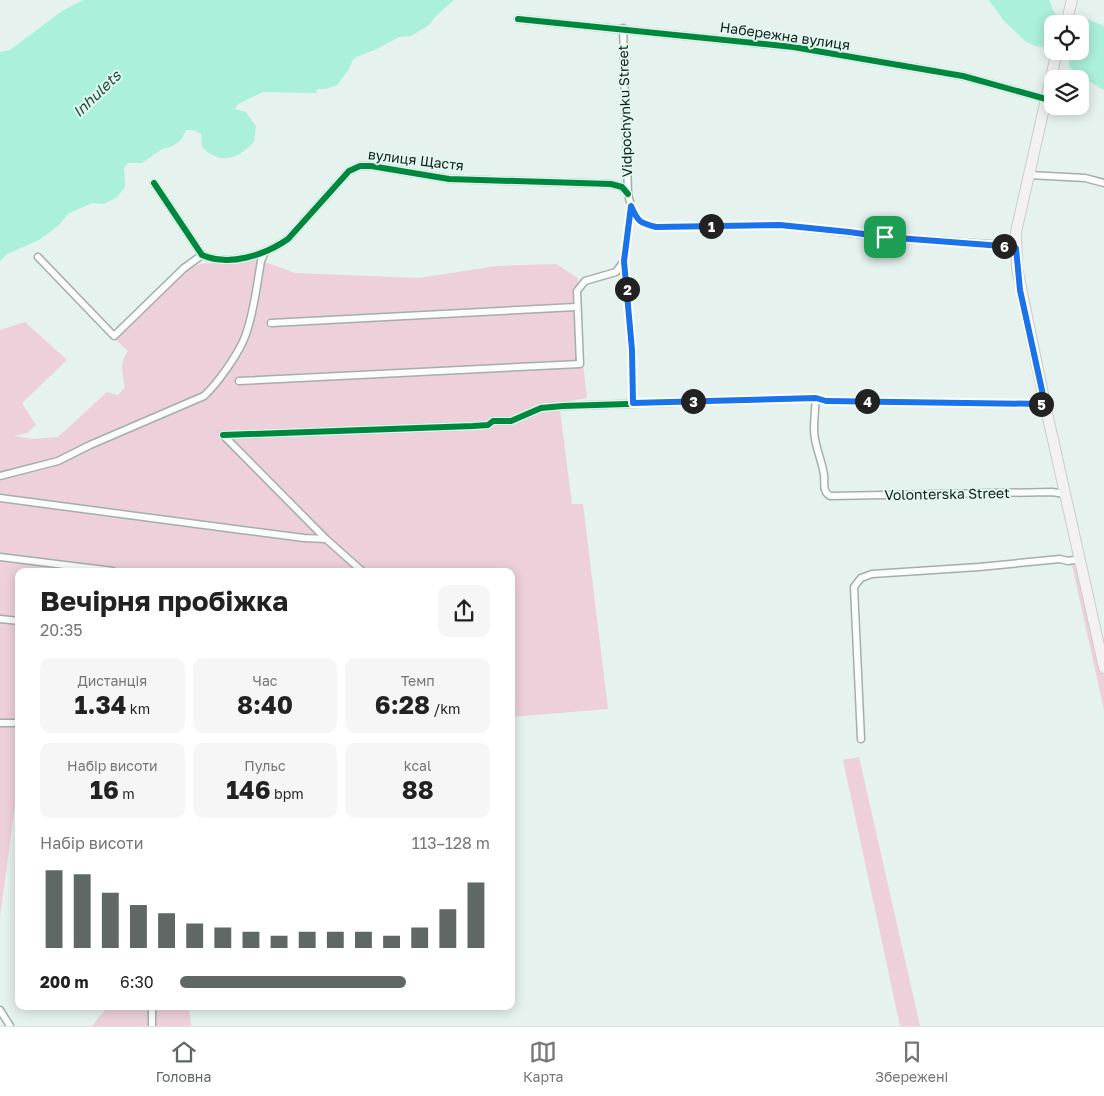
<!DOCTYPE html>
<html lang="uk">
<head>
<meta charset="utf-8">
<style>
	:root { --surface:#fff; --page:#f6f6f6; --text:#222; --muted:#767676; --line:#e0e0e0; --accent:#5f6865 }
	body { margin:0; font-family:"Golos Text",sans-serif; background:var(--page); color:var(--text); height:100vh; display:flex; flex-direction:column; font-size:19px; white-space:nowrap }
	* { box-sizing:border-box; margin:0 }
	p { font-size:16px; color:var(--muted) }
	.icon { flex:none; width:28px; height:28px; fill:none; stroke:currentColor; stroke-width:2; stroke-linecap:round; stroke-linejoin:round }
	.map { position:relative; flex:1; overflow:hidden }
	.panel { position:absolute; left:15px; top:568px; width:500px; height:442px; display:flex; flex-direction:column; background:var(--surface); border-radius:10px; box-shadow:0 2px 12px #0003 }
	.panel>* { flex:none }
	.tools { position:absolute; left:1044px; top:15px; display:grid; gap:10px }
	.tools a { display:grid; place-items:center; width:45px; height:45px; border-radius:10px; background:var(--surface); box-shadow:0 2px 12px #0003; font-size:25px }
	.pin { position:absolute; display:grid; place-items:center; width:42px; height:42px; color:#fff; margin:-21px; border-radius:10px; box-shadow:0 2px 8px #0006 }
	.km { position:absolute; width:25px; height:25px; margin:-12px; border-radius:50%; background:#222; color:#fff; font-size:14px; line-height:25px; text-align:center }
	.round { display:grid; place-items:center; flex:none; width:52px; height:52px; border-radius:10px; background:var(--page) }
	.summary { display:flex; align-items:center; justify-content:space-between; height:85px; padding:0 25px }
	h1 { font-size:28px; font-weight:700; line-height:38px }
	.metrics { display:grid; grid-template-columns:repeat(3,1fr); gap:8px; height:85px; padding:5px 25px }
	.metrics div { display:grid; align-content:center; border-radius:10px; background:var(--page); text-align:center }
	.metrics b { font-size:25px; font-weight:700 }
	.metrics small { font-size:14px; font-weight:400 }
	.metrics p { font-size:14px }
	.chart { height:140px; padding:10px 25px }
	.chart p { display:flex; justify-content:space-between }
	.chart svg { width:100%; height:90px; margin-top:5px; stroke:var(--accent); stroke-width:6 }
	ul { padding:0 25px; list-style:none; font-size:16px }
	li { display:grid; grid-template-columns:80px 60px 1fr; align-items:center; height:38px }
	li i { height:12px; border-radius:6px; background:var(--accent) }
	.menu { display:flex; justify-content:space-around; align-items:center; height:70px; border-top:1px solid var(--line); background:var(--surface); font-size:14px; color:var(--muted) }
	.menu a { display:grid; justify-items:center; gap:2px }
	.menu .on { color:var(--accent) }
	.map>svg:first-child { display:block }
</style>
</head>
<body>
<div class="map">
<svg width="1104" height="1026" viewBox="0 0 1104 1026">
	<rect width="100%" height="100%" fill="#e6f2ee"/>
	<g fill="#edd0da">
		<path d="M 260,256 L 244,332 L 239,343 L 204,393 L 66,454 L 43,463 L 0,473 L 0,330 L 25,322 L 67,360 L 22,403 L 36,425 L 27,433 L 14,436 L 33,439 L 58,437 L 107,392 L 118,395 L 125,387 C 122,373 119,363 128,351 L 116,340 L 187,270 C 199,261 210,264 224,263 C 237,262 248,259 260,256 Z"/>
		<polygon points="265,262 295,273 419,278 496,266 556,264 578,278 583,364 587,398 559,403 572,504 583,504 608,709 511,717 511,571 19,571 19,775 0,917 0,479 45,469 59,464 92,448 201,401 207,397 249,333"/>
		<polygon points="1078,560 1104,673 1104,710 1071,561"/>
		<polygon points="859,757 920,1026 900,1026 843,760"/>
		<polygon points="108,1006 189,1006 191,1026 92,1026"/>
	</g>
	<g fill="#aaf0db">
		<path d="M 83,0 L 454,0 L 436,16 L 429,25 L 411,36 L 399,37 L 377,49 L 356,57 L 352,61 L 349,69 L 337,85 L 326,89 L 317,89 L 316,93 L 263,92 L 238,104 L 235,109 L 246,112 L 256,126 L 254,142 C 237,159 221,166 202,147 L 201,134 L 194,130 L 186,130 L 181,140 L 171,147 L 162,149 L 142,163 L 128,163 L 124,168 L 125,187 L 117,197 L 104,204 L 92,203 L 68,214 L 59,225 L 39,240 L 7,254 L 0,261 L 0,52 L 10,50 L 62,11 Z"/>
		<path d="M 989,0 L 1049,0 C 1051,3 1052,9 1054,12 C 1060,20 1071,20 1080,16 L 1104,26 L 1104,90 L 1078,75 L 1069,66 L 1069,57 L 1064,51 L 1080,51 L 1080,24 L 1052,24 L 1052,48 L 1035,46 L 1025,41 L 1004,21 Z"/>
	</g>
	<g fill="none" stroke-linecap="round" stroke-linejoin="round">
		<g stroke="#a4aeaa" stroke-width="9">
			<g id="minor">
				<polyline points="518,19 793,47 963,76 1046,99"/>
				<polyline points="623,28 628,194 631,206 624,261 632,350 633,403"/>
				<polyline points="1029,175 1085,178 1104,183"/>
				<path d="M 154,183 L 202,255 C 229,267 265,255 288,239 L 349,171 L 360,166 L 371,166 L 449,179 L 611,184 L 622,187 L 628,194"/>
				<path d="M 631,206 C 638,222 640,223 656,227 L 780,225 L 885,237 L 1002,245 L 1016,248"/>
				<polyline points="38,257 114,336 184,268 202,255"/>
				<polyline points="271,323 576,307"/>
				<polyline points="239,381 580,364 577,291 585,281 616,272 624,261"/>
				<path d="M 816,398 C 815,409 814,419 814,430 C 814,445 822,460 824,475 C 825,484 822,491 830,496 L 1052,492 L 1065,494"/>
				<polyline points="223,435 473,426 488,425 493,421 511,421 541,408 563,406 816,398 826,401 1045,404"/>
				<polyline points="223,435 326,539"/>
				<path d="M 0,476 L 58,461 L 90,445 L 204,396 C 218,383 240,352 246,334 C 254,312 257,284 261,261 L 265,252"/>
				<polyline points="0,498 242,530 304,538 326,539 362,571"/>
				<polyline points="0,557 113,571"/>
				<polyline points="0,619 19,621"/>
				<polyline points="0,723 19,723"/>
				<polyline points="861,739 854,587 861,578 872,574 979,567 1060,559 1068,561 1080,559"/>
				<polyline points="152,1006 152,1026"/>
				<polyline points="0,1010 10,1026"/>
			</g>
		</g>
		<g stroke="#c8cdcb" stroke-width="12">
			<g id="primary">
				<polyline points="1066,24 1072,0"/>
				<polyline points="1057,51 1016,232 1017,268 1045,404 1104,668"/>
			</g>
		</g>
		<use href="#minor" stroke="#fbfdfc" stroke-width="6"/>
		<use href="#primary" stroke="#f4f1f2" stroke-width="10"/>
		<g stroke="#e0f8ef" stroke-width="9">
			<g id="cycleway">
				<polyline points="518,19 793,47 963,76 1046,99"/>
				<path d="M 154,183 L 202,255 C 229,267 265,255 288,239 L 349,171 L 360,166 L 371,166 L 449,179 L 611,184 L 622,187 L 628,194"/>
				<polyline points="223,435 473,426 488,425 493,421 511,421 541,408 563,406 816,398 826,401 1045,404"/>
			</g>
		</g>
		<use href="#cycleway" stroke="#00873e" stroke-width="6"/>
	</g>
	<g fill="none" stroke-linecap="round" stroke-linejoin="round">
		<g stroke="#fff" stroke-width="10">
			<path id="route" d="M 631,206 C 638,222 640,223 656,227 L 780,225 L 849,232 L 885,237 L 1002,246 L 1016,248 L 1020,290 L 1045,404 L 826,401 L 816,398 L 633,403 L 632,350 L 624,261 Z"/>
		</g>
		<use href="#route" stroke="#1a73e8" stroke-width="6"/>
	</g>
	<g text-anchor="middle" stroke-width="4" stroke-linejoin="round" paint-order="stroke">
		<g font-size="14" fill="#161e1b" stroke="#e0f8ef">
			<text transform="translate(785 36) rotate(8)" y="5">Набережна вулиця</text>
			<text transform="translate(625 111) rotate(-92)" y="5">Vidpochynku Street</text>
			<text transform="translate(416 160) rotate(7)" y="5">вулиця Щастя</text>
			<text transform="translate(947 494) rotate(-1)" y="5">Volonterska Street</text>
		</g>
		<g font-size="15" font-style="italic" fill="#204b3f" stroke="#e0f8ef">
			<text transform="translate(97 94) rotate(-44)" y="5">Inhulets</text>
		</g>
	</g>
</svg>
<div class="tools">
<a><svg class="icon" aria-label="locate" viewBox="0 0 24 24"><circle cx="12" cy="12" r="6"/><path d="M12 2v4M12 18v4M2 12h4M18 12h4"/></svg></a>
<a><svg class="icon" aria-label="layers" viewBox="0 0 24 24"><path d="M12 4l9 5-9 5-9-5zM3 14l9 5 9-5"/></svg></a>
</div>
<div class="pin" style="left:885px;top:237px;background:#1e9e55"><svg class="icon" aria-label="arrive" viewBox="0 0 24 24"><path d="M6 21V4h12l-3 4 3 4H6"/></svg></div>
<b class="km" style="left:711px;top:226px">1</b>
<b class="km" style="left:627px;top:289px">2</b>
<b class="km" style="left:693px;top:401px">3</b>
<b class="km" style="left:867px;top:401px">4</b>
<b class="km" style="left:1041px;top:404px">5</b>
<b class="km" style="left:1004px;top:246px">6</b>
<section class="panel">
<div class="summary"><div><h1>Вечірня пробіжка</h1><p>20:35</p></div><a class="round"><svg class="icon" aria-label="share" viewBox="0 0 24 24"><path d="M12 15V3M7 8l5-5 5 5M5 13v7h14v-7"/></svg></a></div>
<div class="metrics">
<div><p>Дистанція</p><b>1.34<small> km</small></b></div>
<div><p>Час</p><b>8:40</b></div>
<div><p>Темп</p><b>6:28<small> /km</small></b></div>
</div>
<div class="metrics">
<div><p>Набір висоти</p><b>16<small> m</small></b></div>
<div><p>Пульс</p><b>146<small> bpm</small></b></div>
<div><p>kcal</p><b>88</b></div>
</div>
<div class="chart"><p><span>Набір висоти</span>113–128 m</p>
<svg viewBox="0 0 160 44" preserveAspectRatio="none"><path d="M5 44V6M15 44V8M25 44V17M35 44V23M45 44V27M55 44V32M65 44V34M75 44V36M85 44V38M95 44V36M105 44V36M115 44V36M125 44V38M135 44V34M145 44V25M155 44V12"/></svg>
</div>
<ul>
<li><b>200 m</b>6:30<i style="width:73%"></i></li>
</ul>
</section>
</div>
<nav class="menu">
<a class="on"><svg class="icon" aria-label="home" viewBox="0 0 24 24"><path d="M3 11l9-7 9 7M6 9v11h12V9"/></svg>Головна</a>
<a><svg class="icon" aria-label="map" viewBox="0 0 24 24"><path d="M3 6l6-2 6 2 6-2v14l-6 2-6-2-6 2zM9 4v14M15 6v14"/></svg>Карта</a>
<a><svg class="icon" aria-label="saved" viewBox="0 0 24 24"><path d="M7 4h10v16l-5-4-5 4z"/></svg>Збережені</a>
</nav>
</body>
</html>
